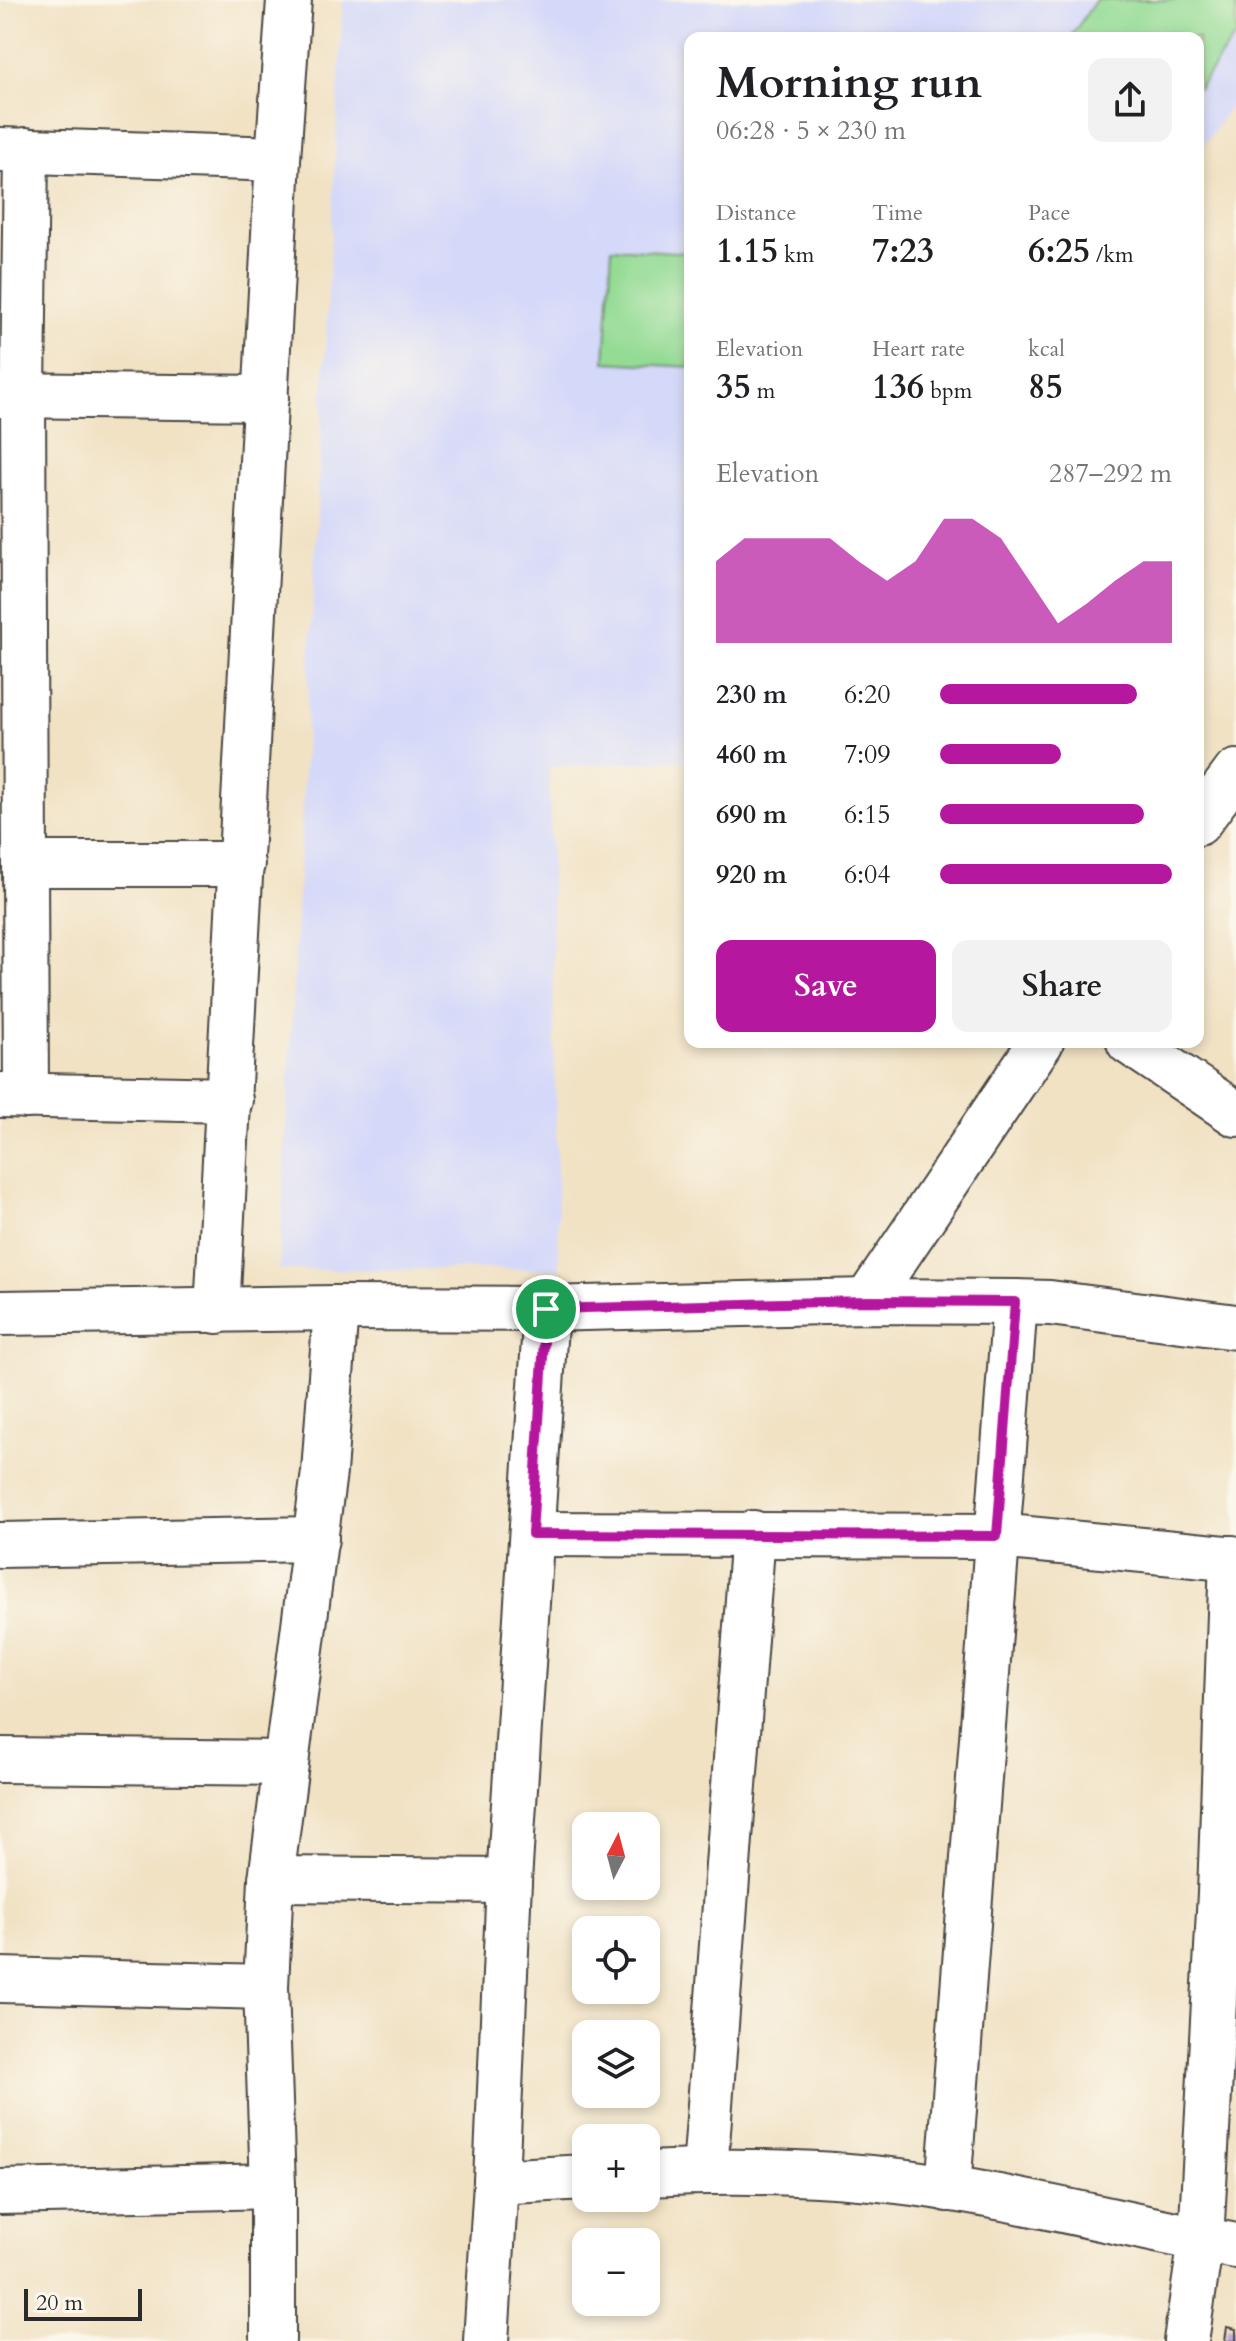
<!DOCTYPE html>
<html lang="en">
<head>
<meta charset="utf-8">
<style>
	:root { --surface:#fff; --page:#f2f2f2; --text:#202124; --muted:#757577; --accent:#b5179e }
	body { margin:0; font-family:Cardo,serif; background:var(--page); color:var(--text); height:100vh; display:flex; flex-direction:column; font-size:30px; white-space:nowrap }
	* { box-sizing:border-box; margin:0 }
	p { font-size:26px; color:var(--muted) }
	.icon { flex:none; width:44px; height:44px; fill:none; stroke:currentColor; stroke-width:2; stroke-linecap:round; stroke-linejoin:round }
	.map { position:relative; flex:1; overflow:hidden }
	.details { position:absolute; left:684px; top:32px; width:520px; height:1016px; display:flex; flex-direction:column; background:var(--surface); border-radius:16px; box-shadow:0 4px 12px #0003 }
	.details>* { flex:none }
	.needle { width:52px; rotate:6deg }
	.buttons { position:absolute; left:572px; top:1812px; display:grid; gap:16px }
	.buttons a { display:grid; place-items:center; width:88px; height:88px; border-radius:16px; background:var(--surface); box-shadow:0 4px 12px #0003; font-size:40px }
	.scale { position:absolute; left:24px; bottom:20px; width:118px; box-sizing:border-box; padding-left:8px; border:4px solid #2b2b2b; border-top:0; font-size:22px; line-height:28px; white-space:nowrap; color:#2b2b2b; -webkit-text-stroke:6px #fbf7ec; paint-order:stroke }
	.pin { position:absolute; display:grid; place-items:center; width:68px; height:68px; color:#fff; margin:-34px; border:4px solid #fff; border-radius:50%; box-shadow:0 2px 8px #0007 }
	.round { display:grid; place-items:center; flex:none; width:84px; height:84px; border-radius:16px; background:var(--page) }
	.summary { display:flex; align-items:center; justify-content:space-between; height:136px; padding:0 32px }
	h1 { font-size:44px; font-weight:800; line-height:60px }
	.metrics { display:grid; grid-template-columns:repeat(3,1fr); gap:12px; height:136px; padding:8px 32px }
	.metrics div { display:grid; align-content:center }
	.metrics b { font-size:34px; font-weight:800 }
	.metrics small { font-size:22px; font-weight:400 }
	.metrics p { font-size:22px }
	.chart { height:224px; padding:16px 32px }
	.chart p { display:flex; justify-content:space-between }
	.chart svg { width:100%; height:144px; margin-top:8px; fill:var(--accent); opacity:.7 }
	.button { display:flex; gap:16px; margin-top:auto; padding:16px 32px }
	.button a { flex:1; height:92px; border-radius:16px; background:var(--accent); color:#fff; font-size:32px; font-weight:800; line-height:92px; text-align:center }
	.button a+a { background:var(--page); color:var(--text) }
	ul { padding:0 32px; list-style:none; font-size:26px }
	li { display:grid; grid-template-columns:128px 96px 1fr; align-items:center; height:60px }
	li i { height:20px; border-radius:10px; background:var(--accent) }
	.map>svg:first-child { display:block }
</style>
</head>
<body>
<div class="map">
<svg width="1236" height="2341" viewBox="0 0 1236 2341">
	<rect width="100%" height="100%" fill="#fbf7ec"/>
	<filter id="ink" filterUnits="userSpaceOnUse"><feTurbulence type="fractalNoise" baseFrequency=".0125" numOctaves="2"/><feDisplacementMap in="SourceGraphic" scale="16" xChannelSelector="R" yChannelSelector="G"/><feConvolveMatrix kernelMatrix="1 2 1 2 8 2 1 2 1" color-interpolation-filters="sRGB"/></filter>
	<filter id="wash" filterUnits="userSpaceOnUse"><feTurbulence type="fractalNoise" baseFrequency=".006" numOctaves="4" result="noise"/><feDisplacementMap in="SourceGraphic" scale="32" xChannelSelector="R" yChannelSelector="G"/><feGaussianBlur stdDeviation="1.8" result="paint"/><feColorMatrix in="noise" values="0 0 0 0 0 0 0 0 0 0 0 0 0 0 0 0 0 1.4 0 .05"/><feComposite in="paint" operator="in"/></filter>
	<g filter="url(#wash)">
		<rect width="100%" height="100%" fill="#f1e2c4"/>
		<polygon fill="#d4d8f9" points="343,0 1236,0 1236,98 1198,153 1198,38 690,38 690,760 549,767 559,1269 279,1270"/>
		<g fill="#94db94" stroke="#608360" stroke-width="2">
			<polygon points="1096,0 1236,0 1236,35 1198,89 1198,38 1070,38"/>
			<polygon points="612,248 690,253 690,367 605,362"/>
		</g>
		<g id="blocks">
			<polygon fill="#bca2dd" points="1227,2327 1236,2329 1236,2341 1225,2341"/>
		</g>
	</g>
	<g filter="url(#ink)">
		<use href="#blocks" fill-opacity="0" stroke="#494642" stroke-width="2"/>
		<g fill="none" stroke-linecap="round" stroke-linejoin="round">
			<g stroke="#494642" stroke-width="48">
				<g id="minor">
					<polyline points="0,150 278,159"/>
					<polyline points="0,395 266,398"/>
					<polyline points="1198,823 1236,772"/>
					<polyline points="26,864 242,864"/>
					<polyline points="1129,1042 1236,1114"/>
					<polyline points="0,1095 230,1100"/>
					<polyline points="26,1096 23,395 26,150"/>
					<polyline points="867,1301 1041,1042"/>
					<polyline points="217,1311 278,159 289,0"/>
					<polyline points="0,1313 336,1308 546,1309 867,1301 1015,1302 1050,1303 1236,1327"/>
					<polyline points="532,1534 997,1536 1236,1559"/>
					<polyline points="0,1545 316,1539"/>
					<polyline points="0,1760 286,1763"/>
					<polyline points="271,1879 509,1881"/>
					<polyline points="0,1980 266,1987"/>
					<polyline points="705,2171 753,1533"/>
					<path d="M 646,2174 C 721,2170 796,2171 871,2178 C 994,2190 1115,2224 1236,2246"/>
					<polyline points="496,2182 586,2177"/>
					<polyline points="948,2189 1015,1302"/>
					<polyline points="0,2192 273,2186"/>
					<polyline points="273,2341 273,2186 266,1987 271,1879 324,1472 336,1308"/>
					<polyline points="486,2341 496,2182 509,1881 546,1309"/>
					<polyline points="1186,2341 1201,2240 1220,1893 1232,1558"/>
				</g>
			</g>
			<use href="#minor" stroke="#fff" stroke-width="44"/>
		</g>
	</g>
	<g fill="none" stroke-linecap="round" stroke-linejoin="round" filter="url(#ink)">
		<g stroke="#fff" stroke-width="16">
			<polygon id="route" points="867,1301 1015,1302 997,1536 532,1534 546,1309"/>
		</g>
		<use href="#route" stroke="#b5179e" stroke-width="10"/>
	</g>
</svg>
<div class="buttons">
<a><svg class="needle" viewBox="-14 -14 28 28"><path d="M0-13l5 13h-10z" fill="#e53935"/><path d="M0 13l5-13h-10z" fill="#757577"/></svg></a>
<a><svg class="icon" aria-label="locate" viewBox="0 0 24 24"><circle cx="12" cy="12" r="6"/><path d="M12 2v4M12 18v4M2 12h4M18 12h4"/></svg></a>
<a><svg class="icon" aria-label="layers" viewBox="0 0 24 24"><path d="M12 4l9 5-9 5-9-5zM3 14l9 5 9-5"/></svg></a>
<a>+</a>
<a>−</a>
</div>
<div class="scale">20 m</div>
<div class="pin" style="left:546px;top:1309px;background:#1e9e55"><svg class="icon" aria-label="arrive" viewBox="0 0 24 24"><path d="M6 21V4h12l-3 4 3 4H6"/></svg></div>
<section class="details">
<div class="summary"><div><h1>Morning run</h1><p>06:28 · 5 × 230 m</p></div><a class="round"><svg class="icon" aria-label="share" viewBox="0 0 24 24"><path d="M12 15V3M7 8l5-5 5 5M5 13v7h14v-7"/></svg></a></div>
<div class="metrics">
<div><p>Distance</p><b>1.15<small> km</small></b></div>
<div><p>Time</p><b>7:23</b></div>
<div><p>Pace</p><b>6:25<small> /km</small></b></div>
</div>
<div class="metrics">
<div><p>Elevation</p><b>35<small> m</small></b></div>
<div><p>Heart rate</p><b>136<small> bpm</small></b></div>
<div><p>kcal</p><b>85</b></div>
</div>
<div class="chart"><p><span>Elevation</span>287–292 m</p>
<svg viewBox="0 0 160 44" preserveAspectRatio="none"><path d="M0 44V19L10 12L20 12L30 12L40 12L50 19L60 25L70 19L80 6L90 6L100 12L110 25L120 38L130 32L140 25L150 19L160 19V44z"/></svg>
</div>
<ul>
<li><b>230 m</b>6:20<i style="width:85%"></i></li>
<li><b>460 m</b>7:09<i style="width:52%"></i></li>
<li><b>690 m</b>6:15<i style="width:88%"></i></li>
<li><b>920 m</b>6:04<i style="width:100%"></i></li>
</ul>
<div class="button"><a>Save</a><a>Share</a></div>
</section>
</div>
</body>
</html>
